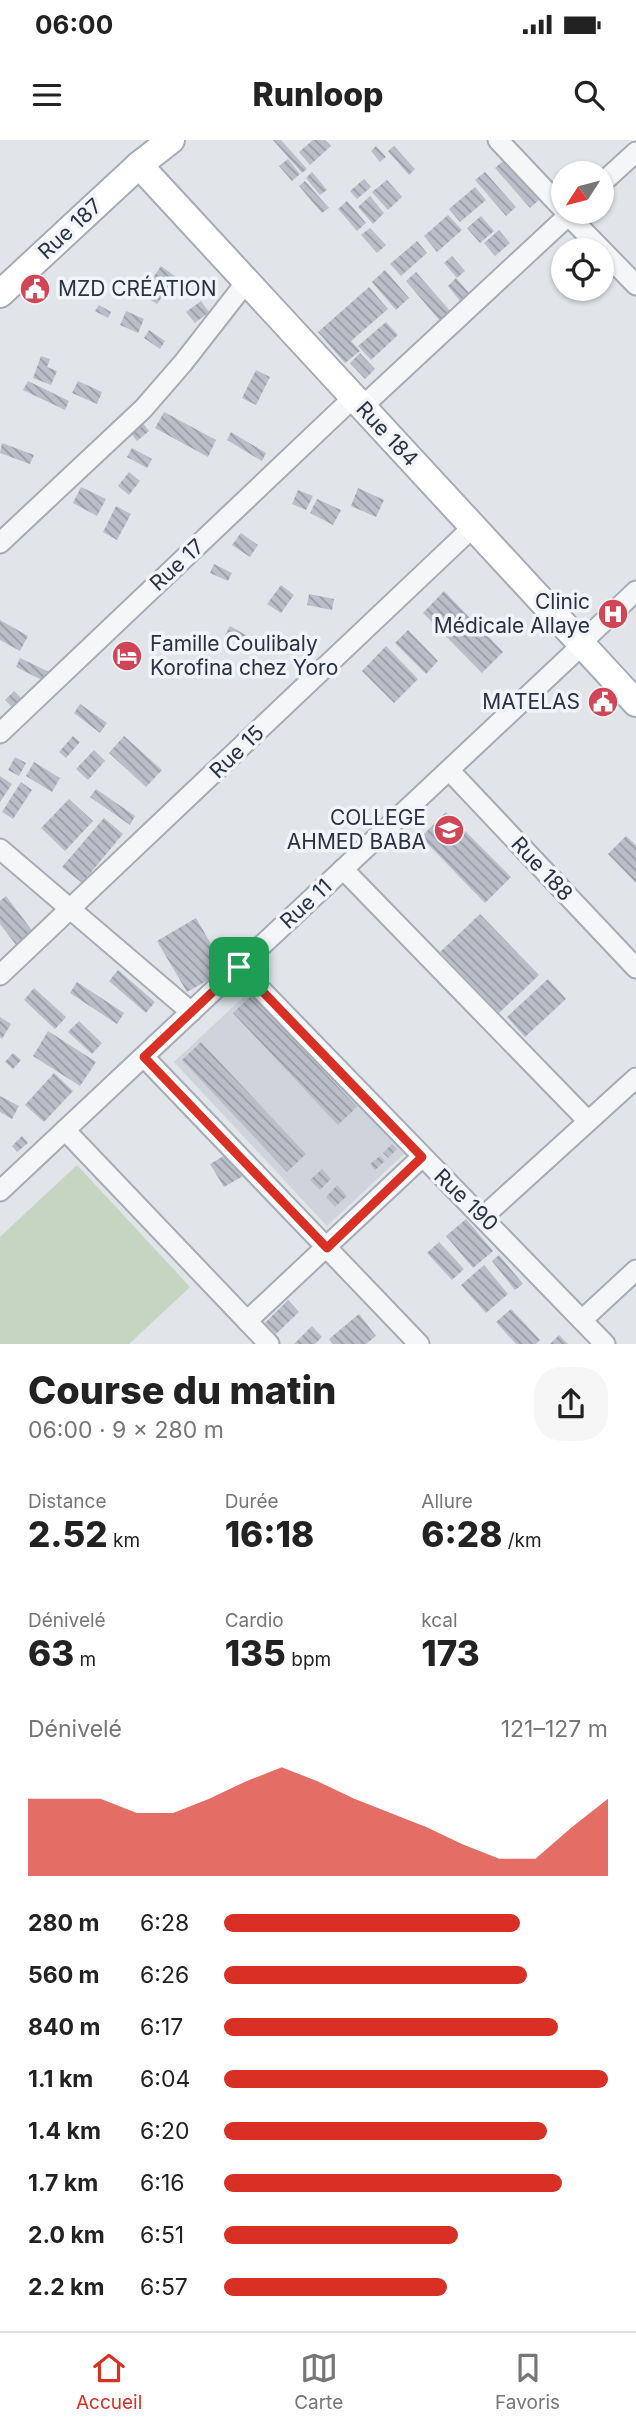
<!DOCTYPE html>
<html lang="fr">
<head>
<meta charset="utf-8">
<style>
	:root { --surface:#fff; --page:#f6f6f6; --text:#222; --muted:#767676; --line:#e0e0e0; --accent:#d93025 }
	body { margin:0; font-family:Inter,sans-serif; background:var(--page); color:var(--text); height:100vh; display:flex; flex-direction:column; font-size:26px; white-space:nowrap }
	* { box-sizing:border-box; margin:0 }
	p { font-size:23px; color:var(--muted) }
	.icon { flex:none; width:38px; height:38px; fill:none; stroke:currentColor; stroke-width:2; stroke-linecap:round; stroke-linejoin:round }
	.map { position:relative; height:1204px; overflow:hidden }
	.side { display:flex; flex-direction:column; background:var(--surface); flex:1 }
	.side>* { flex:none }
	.needle { width:46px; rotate:234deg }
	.controls { position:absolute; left:551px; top:21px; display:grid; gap:14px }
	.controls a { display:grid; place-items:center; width:63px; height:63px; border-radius:50%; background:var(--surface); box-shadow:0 2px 5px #0004; font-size:35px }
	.pin { position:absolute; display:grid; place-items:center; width:60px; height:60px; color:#fff; margin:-30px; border-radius:14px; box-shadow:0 4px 10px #0006 }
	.round { display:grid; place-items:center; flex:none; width:74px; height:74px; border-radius:28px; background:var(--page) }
	.summary { display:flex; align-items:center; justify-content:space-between; height:119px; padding:0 28px }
	h1 { font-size:38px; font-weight:800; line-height:52px }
	.metrics { display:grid; grid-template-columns:repeat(3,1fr); gap:10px; height:119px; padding:7px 28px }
	.metrics div { display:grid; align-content:center }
	.metrics b { font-size:35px; font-weight:800 }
	.metrics small { font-size:19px; font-weight:400 }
	.metrics p { font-size:19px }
	.chart { height:196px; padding:14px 28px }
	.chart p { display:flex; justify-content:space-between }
	.chart svg { width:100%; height:126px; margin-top:7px; fill:var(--accent); opacity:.7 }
	ul { padding:0 28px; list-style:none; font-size:23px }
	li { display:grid; grid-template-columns:112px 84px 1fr; align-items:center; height:52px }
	li i { height:18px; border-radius:9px; background:var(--accent) }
	.status { display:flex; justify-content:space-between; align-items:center; height:49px; padding:0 35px; background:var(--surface); direction:ltr }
	.status svg { height:19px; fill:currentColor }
	header { display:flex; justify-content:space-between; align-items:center; height:91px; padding:0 28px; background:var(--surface); font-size:32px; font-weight:800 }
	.tabs { display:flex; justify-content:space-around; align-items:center; height:98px; border-top:2px solid var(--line); background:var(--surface); font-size:19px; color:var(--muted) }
	.tabs a { display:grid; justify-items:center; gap:4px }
	.tabs .active { color:var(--accent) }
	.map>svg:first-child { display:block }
</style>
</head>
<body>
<div class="status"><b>06:00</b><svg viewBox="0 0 49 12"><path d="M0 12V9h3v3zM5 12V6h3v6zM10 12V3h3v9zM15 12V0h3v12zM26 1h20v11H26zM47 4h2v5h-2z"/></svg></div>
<header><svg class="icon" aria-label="menu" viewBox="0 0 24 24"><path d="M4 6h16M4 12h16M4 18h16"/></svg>Runloop<svg class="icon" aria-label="search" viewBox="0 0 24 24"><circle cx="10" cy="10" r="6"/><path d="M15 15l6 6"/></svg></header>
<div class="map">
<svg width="636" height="1204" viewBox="0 0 636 1204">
	<defs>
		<pattern id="building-back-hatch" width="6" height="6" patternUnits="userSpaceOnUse" patternTransform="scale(1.75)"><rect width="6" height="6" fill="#b9bec8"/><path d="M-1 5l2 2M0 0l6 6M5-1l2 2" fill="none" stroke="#969ba4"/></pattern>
	</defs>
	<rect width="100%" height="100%" fill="#e1e5ea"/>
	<polygon fill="#cfd4dc" points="251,850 404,1014 327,1086 174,922"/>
	<polygon fill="#c6d4c2" points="77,1025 190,1147 129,1204 0,1204 0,1097"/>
	<g fill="url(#building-back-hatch)">
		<polygon points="273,0 281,0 307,29 302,33"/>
		<polygon points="313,0 325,0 331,6 310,25 299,12"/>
		<polygon points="376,6 386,17 380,22 371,11"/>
		<polygon points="394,6 415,29 409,35 388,11"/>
		<polygon points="288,19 300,34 292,41 279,26"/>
		<polygon points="504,20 539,60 530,68 495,28"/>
		<polygon points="312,32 327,50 320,55 306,38"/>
		<polygon points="485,32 516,67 506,76 475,40"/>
		<polygon points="364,39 371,47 357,59 350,51"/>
		<polygon points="387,40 402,57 388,70 372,52"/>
		<polygon points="305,41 329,68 322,73 299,46"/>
		<polygon points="475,47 486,60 460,82 449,69"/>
		<polygon points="370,56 384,73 373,84 358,67"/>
		<polygon points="347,61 366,83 357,91 338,69"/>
		<polygon points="448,75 462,90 437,112 424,96"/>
		<polygon points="481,76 494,91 480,103 467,88"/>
		<polygon points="370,88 386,105 377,113 361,95"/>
		<polygon points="499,90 510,103 495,116 484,103"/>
		<polygon points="417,101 427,113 401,136 390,124"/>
		<polygon points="452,116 465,131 457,138 444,123"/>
		<polygon points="161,126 176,137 157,164 142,154"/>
		<polygon points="385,130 409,158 396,170 372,142"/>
		<polygon points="416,132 451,172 441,182 406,141"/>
		<polygon points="456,138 469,153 460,161 448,146"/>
		<polygon points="369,147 388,169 351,201 360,211 345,223 318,192"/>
		<polygon points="201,161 209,172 195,183 186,172"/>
		<polygon points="99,165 111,172 108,178 95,171"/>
		<polygon points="126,171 144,179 138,193 120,185"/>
		<polygon points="386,182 398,195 371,220 358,206"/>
		<polygon points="149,190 165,201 160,209 144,198"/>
		<polygon points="360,213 375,229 365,239 350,223"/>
		<polygon points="41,216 50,219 47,227 57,231 51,245 33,238"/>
		<polygon points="256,230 270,237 256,265 242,258"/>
		<polygon points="28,241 69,261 65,270 23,250"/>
		<polygon points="78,241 102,252 97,264 72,253"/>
		<polygon points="164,272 216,300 208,317 155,288"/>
		<polygon points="141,281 149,291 137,301 129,291"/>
		<polygon points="231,292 266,313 262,321 227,300"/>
		<polygon points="2,303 34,315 30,324 0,313"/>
		<polygon points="132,308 152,319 147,328 127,317"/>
		<polygon points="129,332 140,341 129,355 118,346"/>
		<polygon points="81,347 106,359 97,376 73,363"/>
		<polygon points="358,348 384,360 376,377 351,366"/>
		<polygon points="298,350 313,356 306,370 292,364"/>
		<polygon points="317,359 341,370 333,385 310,373"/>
		<polygon points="116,366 131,374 117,400 103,392"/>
		<polygon points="241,393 258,405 250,417 232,405"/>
		<polygon points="214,424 232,433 228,441 210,433"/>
		<polygon points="281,445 294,455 281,473 267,464"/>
		<polygon points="444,451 503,512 482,533 423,473"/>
		<polygon points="309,454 334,459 332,470 307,465"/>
		<polygon points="0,480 28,496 20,511 0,500"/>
		<polygon points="230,486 249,497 243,506 225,495"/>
		<polygon points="408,490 438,521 426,534 395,503"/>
		<polygon points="386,506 418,539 394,563 362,531"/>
		<polygon points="20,518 49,532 44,541 16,527"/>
		<polygon points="14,551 26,563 17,572 5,560"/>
		<polygon points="80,564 107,583 100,593 74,573"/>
		<polygon points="73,596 80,602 66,618 59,612"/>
		<polygon points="124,596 162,630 146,647 109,613"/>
		<polygon points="94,610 105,621 88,640 76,629"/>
		<polygon points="15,617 26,623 19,636 8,630"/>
		<polygon points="34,622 60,638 52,652 26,636"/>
		<polygon points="0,636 12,644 0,662"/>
		<polygon points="21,642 32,650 13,679 2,672"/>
		<polygon points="96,649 135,676 130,685 90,657"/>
		<polygon points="69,659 93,681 65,711 41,688"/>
		<polygon points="446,672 511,737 485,763 421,697"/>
		<polygon points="104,678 123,694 82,743 62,727"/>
		<polygon points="626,696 636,705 636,743 608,714"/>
		<polygon points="6,756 34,793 17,806 0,784 0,761"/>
		<polygon points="480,774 539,835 499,873 440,812"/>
		<polygon points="196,778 226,830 187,852 157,801"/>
		<polygon points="118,830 155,862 146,873 109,841"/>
		<polygon points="548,839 566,859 525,897 507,877"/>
		<polygon points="77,842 124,873 117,884 70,853"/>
		<polygon points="34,848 66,877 55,889 24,860"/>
		<polygon points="252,855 357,967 338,985 233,873"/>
		<polygon points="0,877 11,884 2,899 0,897"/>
		<polygon points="79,881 102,903 92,914 68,892"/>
		<polygon points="48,891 96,922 80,946 33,916"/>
		<polygon points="201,902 306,1014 287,1032 182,920"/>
		<polygon points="13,913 21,920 13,929 5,922"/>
		<polygon points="54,933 73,951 44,982 25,965"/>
		<polygon points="0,956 19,966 12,979 0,972"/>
		<polygon points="22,996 28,1003 17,1012 12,1006"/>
		<polygon points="392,1004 397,1009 388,1018 383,1013"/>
		<polygon points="229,1013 243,1036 224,1047 210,1024"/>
		<polygon points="380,1016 385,1021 375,1030 370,1024"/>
		<polygon points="322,1029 331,1039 320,1050 310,1040"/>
		<polygon points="337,1045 347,1056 335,1067 326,1057"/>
		<polygon points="466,1079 493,1111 473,1128 446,1096"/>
		<polygon points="439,1102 464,1129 452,1140 427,1113"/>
		<polygon points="499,1115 523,1144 515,1150 492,1121"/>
		<polygon points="484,1125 508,1154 486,1173 461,1145"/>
		<polygon points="288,1160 299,1172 276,1194 265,1183"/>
		<polygon points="511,1169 540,1200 536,1204 516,1204 496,1182"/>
		<polygon points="359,1174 376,1196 366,1204 333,1204 329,1199"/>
		<polygon points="312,1186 322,1197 315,1204 294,1204"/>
		<polygon points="559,1195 568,1204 550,1204"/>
	</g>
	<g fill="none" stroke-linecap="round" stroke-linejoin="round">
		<g stroke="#a6acb5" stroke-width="23">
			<g id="street">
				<polyline points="498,0 564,70"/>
				<polyline points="602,43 636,12"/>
				<polyline points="565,72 636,145"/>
				<polyline points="362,267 572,72"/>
				<polyline points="0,403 143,269 183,223 247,141"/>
				<polyline points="580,504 636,451"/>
				<polyline points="0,593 353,258"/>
				<polyline points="449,630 636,828"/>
				<polyline points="0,709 191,872"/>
				<polyline points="343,729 588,981"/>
				<polyline points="239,827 605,1204"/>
				<polyline points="0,835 473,387"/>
				<polyline points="144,917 419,1204"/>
				<polyline points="65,990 269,1204"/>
				<polyline points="0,1051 582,505"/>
				<polyline points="484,1076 636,938"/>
				<polyline points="582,1180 636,1130"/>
				<polyline points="247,1181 422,1017"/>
			</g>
		</g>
		<g stroke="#a6acb5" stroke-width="30">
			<g id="secondary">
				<polyline points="139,25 636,563"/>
				<polyline points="0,154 139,25 171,0"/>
			</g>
		</g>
		<use href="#street" stroke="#f4f6f8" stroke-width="19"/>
		<use href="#secondary" stroke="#fff" stroke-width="26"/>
	</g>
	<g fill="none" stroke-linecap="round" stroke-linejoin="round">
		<g stroke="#fff" stroke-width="14">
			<polygon id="route" points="239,827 422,1017 327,1108 144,917"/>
		</g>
		<use href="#route" stroke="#d93025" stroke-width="9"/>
	</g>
	<defs>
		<g id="civic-disc" transform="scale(1.575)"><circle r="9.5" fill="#d14556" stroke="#f1f4f8"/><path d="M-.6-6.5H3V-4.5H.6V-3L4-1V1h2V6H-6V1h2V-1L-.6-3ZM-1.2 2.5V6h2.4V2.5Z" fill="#fff"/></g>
		<g id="hospital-disc" transform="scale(1.575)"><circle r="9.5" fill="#d14556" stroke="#f1f4f8"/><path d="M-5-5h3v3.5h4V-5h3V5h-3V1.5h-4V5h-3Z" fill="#fff"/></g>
		<g id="hotel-disc" transform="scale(1.575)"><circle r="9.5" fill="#d14556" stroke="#f1f4f8"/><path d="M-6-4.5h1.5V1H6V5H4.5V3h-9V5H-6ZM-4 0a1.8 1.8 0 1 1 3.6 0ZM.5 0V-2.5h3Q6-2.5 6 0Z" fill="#fff"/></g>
		<g id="school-disc" transform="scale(1.575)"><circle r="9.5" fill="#d14556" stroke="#f1f4f8"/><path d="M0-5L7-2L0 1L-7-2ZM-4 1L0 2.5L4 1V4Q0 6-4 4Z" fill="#fff"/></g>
	</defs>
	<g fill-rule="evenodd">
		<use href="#civic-disc" x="35" y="149"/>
		<use href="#hospital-disc" x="613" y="474"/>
		<use href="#hotel-disc" x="127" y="516"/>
		<use href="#civic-disc" x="603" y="562"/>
		<use href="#school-disc" x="449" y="690"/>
	</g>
	<g text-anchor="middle" stroke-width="7" stroke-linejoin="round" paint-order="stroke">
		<g font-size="21" fill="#293243" stroke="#f1f4f8">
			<text transform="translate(70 89) rotate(-43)" y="7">Rue 187</text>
			<text transform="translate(387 294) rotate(47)" y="7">Rue 184</text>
			<text transform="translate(177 425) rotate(-43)" y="7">Rue 17</text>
			<text transform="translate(237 612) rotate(-44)" y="7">Rue 15</text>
			<text transform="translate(542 729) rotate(47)" y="7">Rue 188</text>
			<text transform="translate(306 764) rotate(-43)" y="7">Rue 11</text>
			<text transform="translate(466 1060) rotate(44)" y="7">Rue 190</text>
		</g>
		<g font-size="21" fill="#293243" stroke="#f1f4f8" text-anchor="end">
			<text x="58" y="156" text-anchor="start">MZD CRÉATION</text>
			<text x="590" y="469">Clinic<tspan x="590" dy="24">Médicale Allaye</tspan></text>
			<text x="150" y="511" text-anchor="start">Famille Coulibaly<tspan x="150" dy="24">Korofina chez Yoro</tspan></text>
			<text x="580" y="569">MATELAS</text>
			<text x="426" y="685">COLLEGE<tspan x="426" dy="24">AHMED BABA</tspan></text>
		</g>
	</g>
</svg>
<div class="controls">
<a><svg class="needle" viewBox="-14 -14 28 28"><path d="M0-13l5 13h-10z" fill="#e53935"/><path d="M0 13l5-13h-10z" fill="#767676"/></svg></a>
<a><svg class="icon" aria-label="locate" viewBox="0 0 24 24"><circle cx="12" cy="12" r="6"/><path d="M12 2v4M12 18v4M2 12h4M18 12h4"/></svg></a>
</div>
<div class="pin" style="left:239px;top:827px;background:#1e9e55"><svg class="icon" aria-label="arrive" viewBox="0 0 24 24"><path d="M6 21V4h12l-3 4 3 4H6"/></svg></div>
</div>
<section class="side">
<div class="summary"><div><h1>Course du matin</h1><p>06:00 · 9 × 280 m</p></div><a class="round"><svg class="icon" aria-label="share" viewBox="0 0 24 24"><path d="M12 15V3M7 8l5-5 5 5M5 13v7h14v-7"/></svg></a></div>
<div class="metrics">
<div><p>Distance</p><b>2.52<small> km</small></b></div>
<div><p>Durée</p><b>16:18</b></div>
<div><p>Allure</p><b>6:28<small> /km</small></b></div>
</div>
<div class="metrics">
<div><p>Dénivelé</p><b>63<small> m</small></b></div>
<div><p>Cardio</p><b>135<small> bpm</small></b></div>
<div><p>kcal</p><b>173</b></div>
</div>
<div class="chart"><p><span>Dénivelé</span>121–127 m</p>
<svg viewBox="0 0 160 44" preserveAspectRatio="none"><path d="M0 44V17L10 17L20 17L30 22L40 22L50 17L60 11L70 6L80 11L90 17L100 22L110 27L120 33L130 38L140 38L150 27L160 17V44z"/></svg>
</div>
<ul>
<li><b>280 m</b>6:28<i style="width:77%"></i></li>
<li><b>560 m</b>6:26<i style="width:79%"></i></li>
<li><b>840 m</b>6:17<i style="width:87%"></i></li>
<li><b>1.1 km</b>6:04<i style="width:100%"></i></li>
<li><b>1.4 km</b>6:20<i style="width:84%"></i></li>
<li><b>1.7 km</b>6:16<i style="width:88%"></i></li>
<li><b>2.0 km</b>6:51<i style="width:61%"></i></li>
<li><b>2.2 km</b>6:57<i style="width:58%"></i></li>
</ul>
</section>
<nav class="tabs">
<a class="active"><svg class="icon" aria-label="home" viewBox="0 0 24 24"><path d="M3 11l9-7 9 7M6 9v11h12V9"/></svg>Accueil</a>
<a><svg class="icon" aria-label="map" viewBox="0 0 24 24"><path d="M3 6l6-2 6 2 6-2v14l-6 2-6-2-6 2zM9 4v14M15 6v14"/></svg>Carte</a>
<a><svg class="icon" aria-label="saved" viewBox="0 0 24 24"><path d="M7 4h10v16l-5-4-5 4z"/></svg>Favoris</a>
</nav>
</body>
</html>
